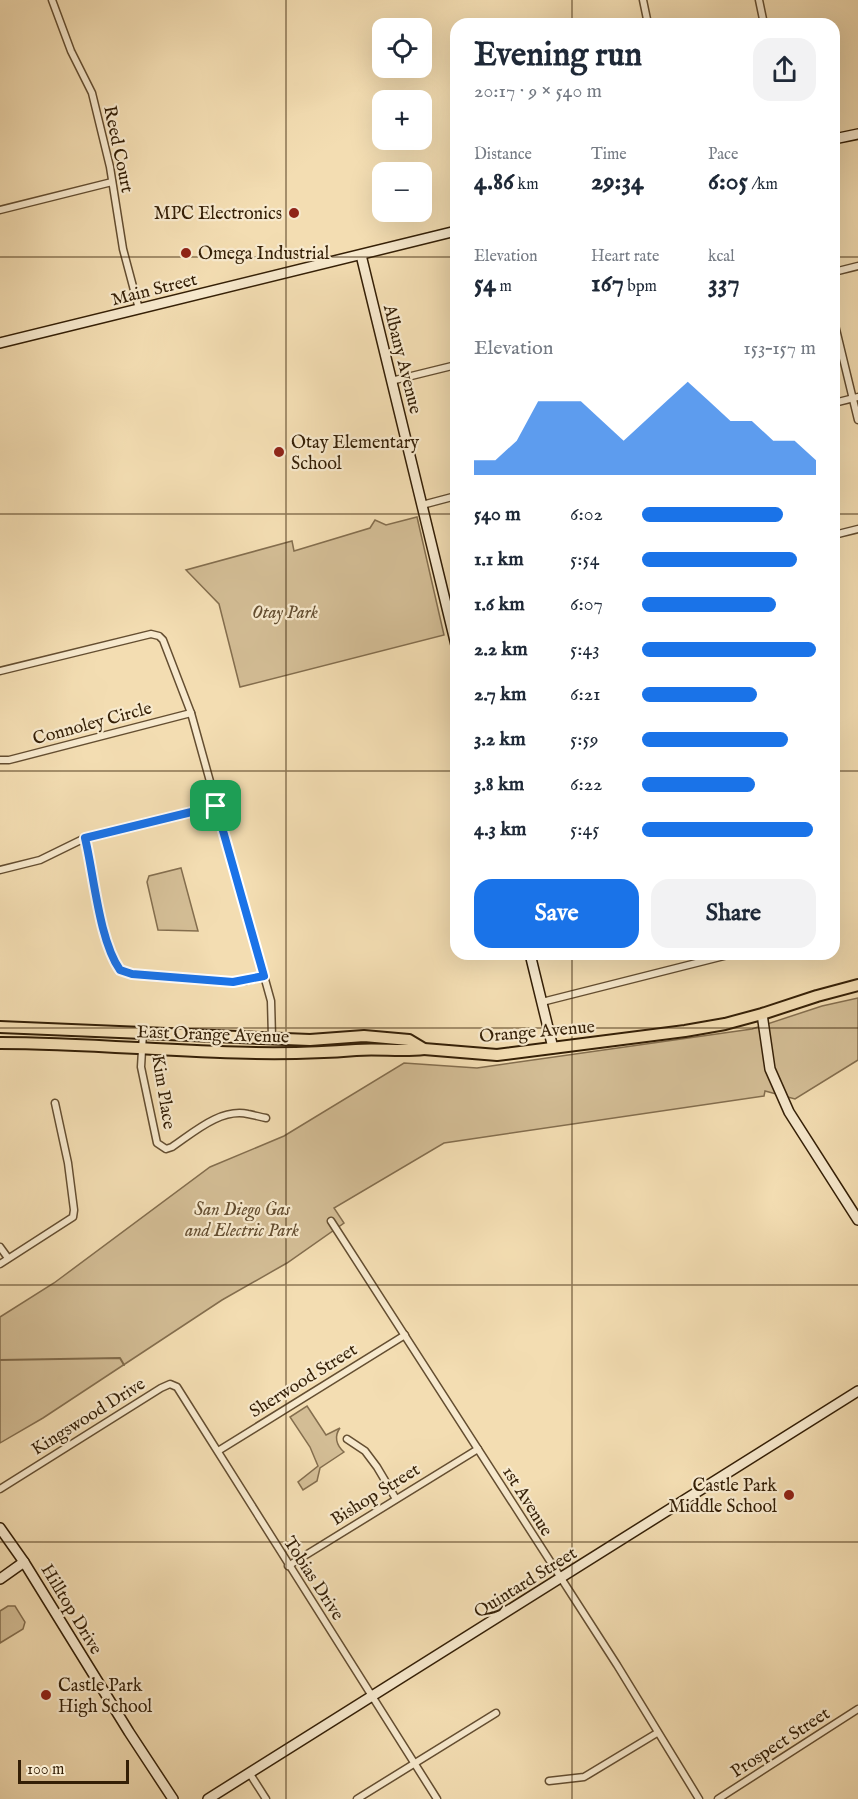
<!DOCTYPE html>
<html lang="en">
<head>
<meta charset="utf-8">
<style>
	:root { --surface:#fff; --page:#f2f2f3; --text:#1f2937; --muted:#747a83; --accent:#1a73e8 }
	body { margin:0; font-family:"IM FELL English",serif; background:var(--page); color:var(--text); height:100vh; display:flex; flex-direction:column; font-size:22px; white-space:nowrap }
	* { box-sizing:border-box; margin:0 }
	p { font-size:20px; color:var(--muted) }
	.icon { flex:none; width:33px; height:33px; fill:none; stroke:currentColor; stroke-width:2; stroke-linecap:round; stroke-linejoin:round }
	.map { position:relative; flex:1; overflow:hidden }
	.panel { position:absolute; left:450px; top:18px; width:390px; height:942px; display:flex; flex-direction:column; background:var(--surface); border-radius:18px; box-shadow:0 6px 24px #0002 }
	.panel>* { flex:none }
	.fabs { position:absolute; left:372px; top:18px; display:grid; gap:12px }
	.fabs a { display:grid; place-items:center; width:60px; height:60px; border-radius:12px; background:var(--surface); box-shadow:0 6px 24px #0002; font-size:30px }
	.scale { position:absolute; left:18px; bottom:15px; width:111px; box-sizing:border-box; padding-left:6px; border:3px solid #341f06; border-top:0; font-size:16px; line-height:21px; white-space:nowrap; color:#341f06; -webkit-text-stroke:4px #f7e9cd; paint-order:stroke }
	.pin { position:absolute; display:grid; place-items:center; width:51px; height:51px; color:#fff; margin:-26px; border-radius:12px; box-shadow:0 3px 9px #0006 }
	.round { display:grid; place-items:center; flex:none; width:63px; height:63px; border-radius:18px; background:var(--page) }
	.headline { display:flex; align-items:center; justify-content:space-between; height:102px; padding:0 24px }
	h1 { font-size:33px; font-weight:700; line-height:45px }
	.metrics { display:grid; grid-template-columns:repeat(3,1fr); gap:9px; height:102px; padding:6px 24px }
	.metrics div { display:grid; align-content:center }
	.metrics b { font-size:26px; font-weight:700 }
	.metrics small { font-size:16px; font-weight:400 }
	.metrics p { font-size:16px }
	.chart { height:168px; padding:12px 24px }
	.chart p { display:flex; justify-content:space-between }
	.chart svg { width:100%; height:108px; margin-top:6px; fill:var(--accent); opacity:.7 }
	.action { display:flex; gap:12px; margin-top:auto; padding:12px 24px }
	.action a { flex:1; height:69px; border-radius:18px; background:var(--accent); color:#fff; font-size:24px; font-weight:700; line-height:69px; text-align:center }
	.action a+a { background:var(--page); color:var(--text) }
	ul { padding:0 24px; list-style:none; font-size:20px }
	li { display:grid; grid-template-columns:96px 72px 1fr; align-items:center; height:45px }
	li i { height:15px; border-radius:8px; background:var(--accent) }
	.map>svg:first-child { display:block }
</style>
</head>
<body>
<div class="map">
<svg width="858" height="1799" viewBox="0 0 858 1799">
	<rect width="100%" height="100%" fill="#f3ddb2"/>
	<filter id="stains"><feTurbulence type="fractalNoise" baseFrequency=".00333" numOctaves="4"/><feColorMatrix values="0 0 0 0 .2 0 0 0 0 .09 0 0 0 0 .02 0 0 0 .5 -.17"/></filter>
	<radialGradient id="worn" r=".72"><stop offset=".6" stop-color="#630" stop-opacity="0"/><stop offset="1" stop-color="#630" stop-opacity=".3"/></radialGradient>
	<g fill="#d3bd95" stroke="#846e4e" stroke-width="1.5">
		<polygon points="417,517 444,635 240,687 219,604 186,570 292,541 294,551 370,528 375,520 386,525"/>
		<polygon points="181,868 198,931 158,930 147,882 149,876"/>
		<polygon points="858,998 858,1060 795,1099 765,1091 764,1096 444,1143 334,1208 344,1223 287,1263 222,1300 43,1418 0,1443 0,1317 54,1283 210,1167 284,1136 404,1063 477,1068 752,1029 822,1006"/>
		<path d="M 307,1406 L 326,1435 L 340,1428 C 334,1436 336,1445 344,1452 L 320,1468 L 317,1481 L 303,1490 L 298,1482 L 318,1466 L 310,1447 L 290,1417 Z"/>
		<polygon points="8,1606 15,1606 25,1622 23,1629 0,1643 0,1611"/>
	</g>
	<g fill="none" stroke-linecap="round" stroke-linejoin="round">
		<polyline stroke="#806a4a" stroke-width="2" points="0,1360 120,1358 124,1365"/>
		<g stroke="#644e31" stroke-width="9">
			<g id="street">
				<polyline points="52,0 71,51 92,93 110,167 123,249 139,309"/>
				<polyline points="643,0 648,24"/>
				<polyline points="759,0 764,24"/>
				<polyline points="0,210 112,182"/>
				<polyline points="834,272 858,266"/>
				<polyline points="834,321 858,420"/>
				<polyline points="391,381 456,365"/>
				<polyline points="834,403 858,397"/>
				<polyline points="422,505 456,496"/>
				<polyline points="834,535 858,529"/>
				<polyline points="0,671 151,634 159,636 163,640 191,713 271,1001 272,1037"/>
				<polyline points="0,760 9,760 191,713"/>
				<path d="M 85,838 C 94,875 99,940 120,970 L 132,974 L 233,982 L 246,981 L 264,976"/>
				<polyline points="0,870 40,860 85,838 216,806"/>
				<polyline points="542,1002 732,954"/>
				<path d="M 143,1033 L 141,1067 L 157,1143 L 166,1149 L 172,1147 C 193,1133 220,1108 248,1114 C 254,1115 260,1117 266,1118"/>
				<polyline points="331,1221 617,1665 699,1799"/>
				<polyline points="0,1247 8,1258"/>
				<polyline points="0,1264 73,1217 74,1210 68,1163 55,1103"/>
				<polyline points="347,1439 365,1451 377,1467 396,1499"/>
				<polyline points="218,1451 405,1335"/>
				<polyline points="0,1489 161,1388 170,1384 177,1387 437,1799"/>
				<polyline points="288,1566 478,1449"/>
				<polyline points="250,1774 266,1799"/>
				<polyline points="549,1781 584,1777 657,1733"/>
				<polyline points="357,1799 496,1713"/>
				<polyline points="718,1799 858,1709"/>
			</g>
		</g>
		<g stroke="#341f06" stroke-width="12">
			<g id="secondary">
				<polyline points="834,139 858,134"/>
				<polyline points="361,255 456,645"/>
				<polyline points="0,343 456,231"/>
				<polyline points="530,954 553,1048"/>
				<polyline points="762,1014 770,1069 789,1112 858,1220"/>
				<polyline points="0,1528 24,1562 129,1732 173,1799"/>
				<polyline points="0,1579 24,1562"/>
				<polyline points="208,1799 858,1391"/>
			</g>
		</g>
		<g stroke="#341f06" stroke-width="14">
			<g id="primary">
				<polyline points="0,1027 310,1040 364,1036 409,1040 424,1049 497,1055 685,1031 725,1024 762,1014 817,996 858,985"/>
				<path d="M 0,1043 C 119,1043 237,1060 356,1050 C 379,1048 401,1052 424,1049"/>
			</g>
		</g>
		<use href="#street" stroke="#f7e9cd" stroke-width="6"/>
		<use href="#secondary" stroke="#f7e9cd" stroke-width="9"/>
		<use href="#primary" stroke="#f3ddb2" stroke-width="10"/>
	</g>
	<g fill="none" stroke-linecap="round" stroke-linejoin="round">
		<g stroke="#fff" stroke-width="12">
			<path id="route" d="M 216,806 L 264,976 L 233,982 L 132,974 L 120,970 C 99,940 94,875 85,838 Z"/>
		</g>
		<use href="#route" stroke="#1a73e8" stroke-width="8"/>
	</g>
	<path fill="none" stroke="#341f06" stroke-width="1.5" stroke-opacity="0.55" d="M 286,0 L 286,1799M 572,0 L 572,24M 0,257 L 456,257M 834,257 L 858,257M 0,514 L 456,514M 834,514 L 858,514M 0,771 L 456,771M 834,771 L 858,771M 572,954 L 572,1799M 0,1028 L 858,1028M 0,1285 L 858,1285M 0,1542 L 858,1542"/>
	<g fill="#8f2418" stroke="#f7e9cd" stroke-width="2">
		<circle cx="294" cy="213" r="6"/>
		<circle cx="186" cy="253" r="6"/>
		<circle cx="279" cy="452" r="6"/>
		<circle cx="789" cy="1495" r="6"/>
		<circle cx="46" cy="1695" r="6"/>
	</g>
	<g text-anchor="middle" stroke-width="4.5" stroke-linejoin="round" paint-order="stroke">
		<g font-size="18" fill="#341f06" stroke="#f7e9cd">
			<text transform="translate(119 149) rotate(78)" y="6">Reed Court</text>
			<text transform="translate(154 289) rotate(-14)" y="6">Main Street</text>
			<text transform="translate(403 359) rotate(76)" y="6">Albany Avenue</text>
			<text transform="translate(92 723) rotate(-15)" y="6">Connoley Circle</text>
			<text transform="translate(537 1031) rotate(-5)" y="6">Orange Avenue</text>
			<text transform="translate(213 1034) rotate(2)" y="6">East Orange Avenue</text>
			<text transform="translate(164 1092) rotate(81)" y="6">Kim Place</text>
			<text transform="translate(303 1380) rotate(-32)" y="6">Sherwood Street</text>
			<text transform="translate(88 1416) rotate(-32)" y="6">Kingswood Drive</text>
			<text transform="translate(375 1494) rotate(-32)" y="6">Bishop Street</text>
			<text transform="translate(528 1501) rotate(58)" y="6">1st Avenue</text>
			<text transform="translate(314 1578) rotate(57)" y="6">Tobias Drive</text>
			<text transform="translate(525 1582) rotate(-32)" y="6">Quintard Street</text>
			<text transform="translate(72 1609) rotate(59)" y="6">Hilltop Drive</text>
			<text transform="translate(780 1742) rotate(-33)" y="6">Prospect Street</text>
		</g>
		<g font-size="18" fill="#341f06" stroke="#f7e9cd" text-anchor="start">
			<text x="282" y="219" text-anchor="end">MPC Electronics</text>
			<text x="198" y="259">Omega Industrial</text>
			<text x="291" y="448">Otay Elementary<tspan x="291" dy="21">School</tspan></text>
			<text x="777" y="1491" text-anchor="end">Castle Park<tspan x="777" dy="21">Middle School</tspan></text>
			<text x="58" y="1691">Castle Park<tspan x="58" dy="21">High School</tspan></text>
		</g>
		<g font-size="18" font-style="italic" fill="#644e31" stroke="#f7e9cd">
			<text x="285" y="618">Otay Park</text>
			<text x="242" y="1215">San Diego Gas<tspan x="242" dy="21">and Electric Park</tspan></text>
		</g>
	</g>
	<rect width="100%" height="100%" filter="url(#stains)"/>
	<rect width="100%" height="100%" fill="url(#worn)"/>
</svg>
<div class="fabs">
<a><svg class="icon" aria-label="locate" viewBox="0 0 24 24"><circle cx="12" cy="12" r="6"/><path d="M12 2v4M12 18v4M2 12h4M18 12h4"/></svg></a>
<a>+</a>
<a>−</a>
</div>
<div class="scale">100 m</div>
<div class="pin" style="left:216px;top:806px;background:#1e9e55"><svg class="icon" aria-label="arrive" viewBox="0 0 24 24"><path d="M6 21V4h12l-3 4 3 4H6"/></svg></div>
<section class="panel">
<div class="headline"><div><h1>Evening run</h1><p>20:17 · 9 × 540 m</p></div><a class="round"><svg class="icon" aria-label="share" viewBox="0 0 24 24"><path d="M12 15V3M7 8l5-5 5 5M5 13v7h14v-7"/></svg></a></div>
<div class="metrics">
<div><p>Distance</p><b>4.86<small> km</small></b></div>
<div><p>Time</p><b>29:34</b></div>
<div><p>Pace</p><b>6:05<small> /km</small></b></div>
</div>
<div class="metrics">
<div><p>Elevation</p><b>54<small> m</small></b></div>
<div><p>Heart rate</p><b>167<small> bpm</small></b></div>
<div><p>kcal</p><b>337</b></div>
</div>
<div class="chart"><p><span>Elevation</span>153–157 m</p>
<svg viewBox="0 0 160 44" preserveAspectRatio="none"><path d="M0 44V38L10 38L20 30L30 14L40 14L50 14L60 22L70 30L80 22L90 14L100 6L110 14L120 22L130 22L140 30L150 30L160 38V44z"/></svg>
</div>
<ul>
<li><b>540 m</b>6:02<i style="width:81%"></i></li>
<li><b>1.1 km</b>5:54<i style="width:89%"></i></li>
<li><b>1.6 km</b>6:07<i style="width:77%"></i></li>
<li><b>2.2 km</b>5:43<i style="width:100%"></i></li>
<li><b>2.7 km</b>6:21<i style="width:66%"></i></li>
<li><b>3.2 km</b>5:59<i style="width:84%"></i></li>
<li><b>3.8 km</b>6:22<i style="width:65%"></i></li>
<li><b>4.3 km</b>5:45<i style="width:98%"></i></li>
</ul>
<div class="action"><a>Save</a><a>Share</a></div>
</section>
</div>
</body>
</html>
